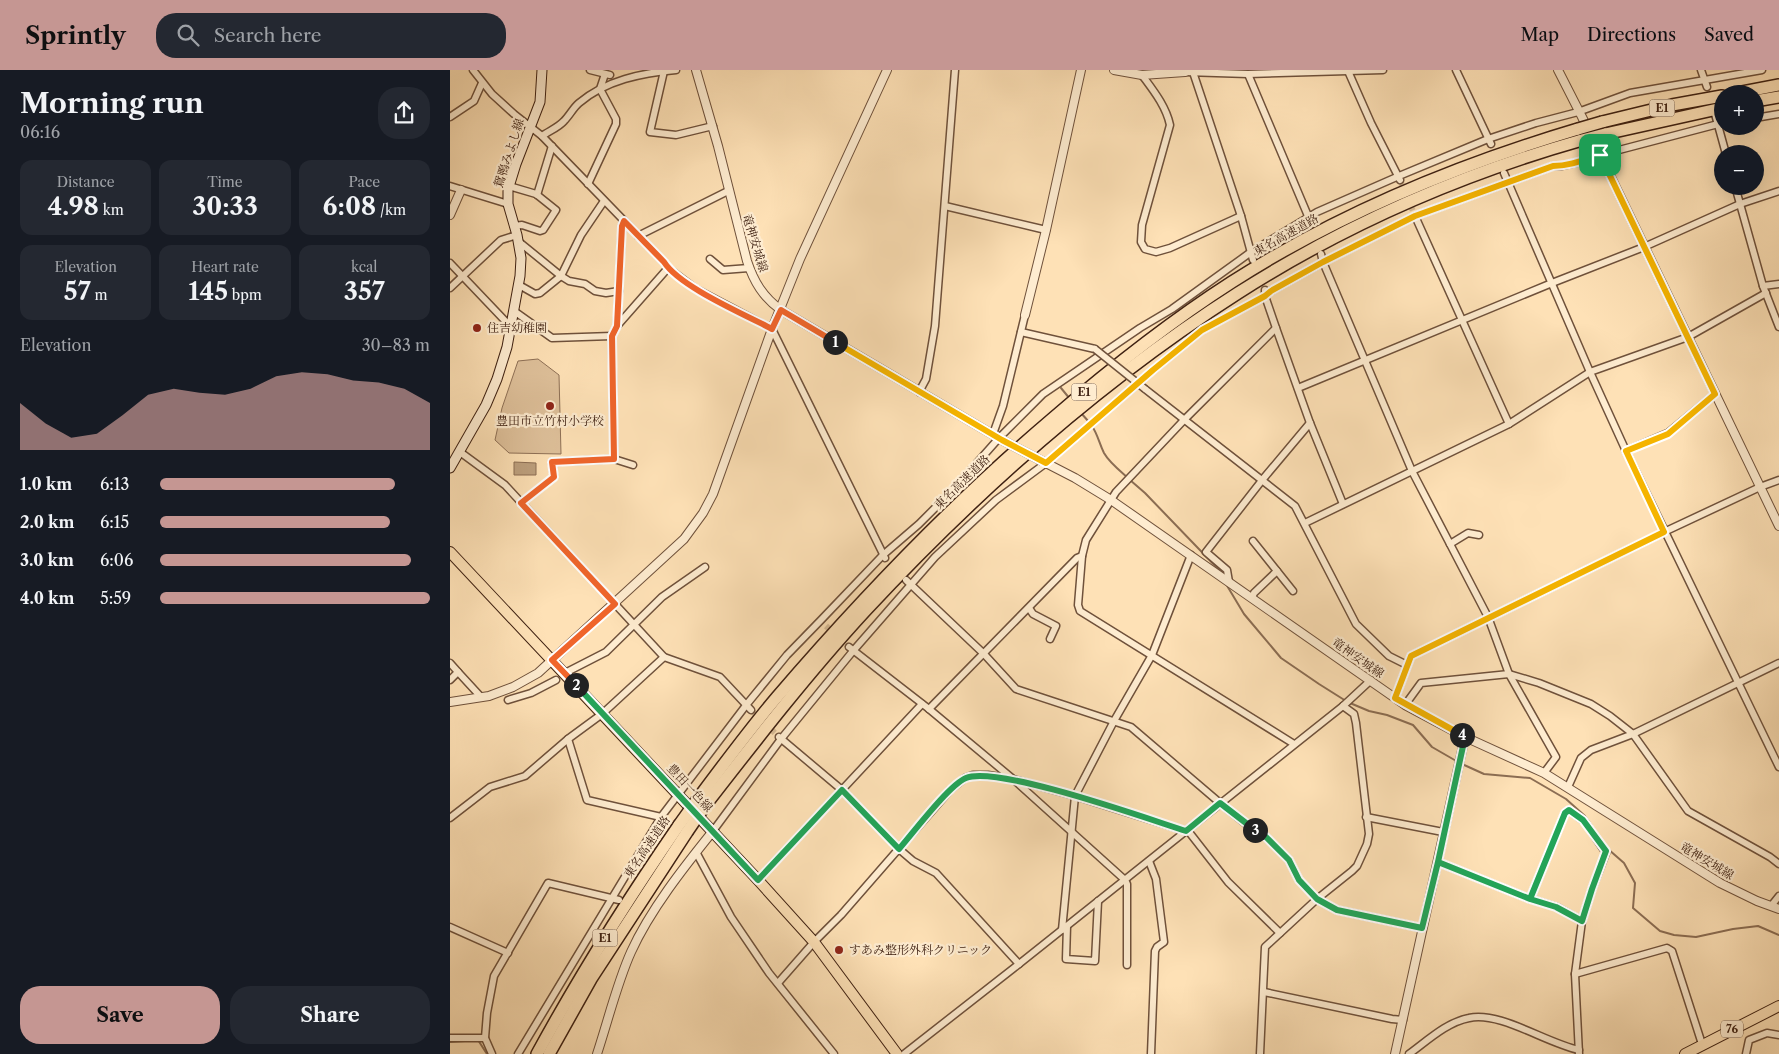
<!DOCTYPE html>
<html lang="en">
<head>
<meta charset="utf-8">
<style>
	:root { --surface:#171b24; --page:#242831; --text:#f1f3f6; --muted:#9ea1a6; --accent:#c59692 }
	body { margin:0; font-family:"Libre Caslon Text","Noto Serif JP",serif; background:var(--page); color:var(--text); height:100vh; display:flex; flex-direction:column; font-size:19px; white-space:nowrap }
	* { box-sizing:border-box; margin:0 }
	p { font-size:16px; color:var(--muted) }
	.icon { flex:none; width:28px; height:28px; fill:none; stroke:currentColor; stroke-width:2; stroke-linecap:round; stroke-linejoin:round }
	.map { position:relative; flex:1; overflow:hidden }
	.details { display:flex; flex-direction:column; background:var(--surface); width:450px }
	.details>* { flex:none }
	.buttons { position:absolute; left:1264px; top:15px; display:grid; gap:10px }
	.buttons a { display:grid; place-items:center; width:50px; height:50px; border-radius:50%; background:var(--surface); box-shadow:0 5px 20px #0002; font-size:25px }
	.pin { position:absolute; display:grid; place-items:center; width:42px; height:42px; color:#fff; margin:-21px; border-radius:10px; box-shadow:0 2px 8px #0006 }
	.km { position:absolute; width:25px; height:25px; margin:-12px; border-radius:50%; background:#222; color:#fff; font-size:14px; line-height:25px; text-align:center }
	.round { display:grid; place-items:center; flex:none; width:52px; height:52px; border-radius:20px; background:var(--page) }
	.overview { display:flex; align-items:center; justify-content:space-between; height:85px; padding:0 20px }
	h1 { font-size:28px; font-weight:700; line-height:38px }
	.stats { display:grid; grid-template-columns:repeat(3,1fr); gap:8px; height:85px; padding:5px 20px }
	.stats div { display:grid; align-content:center; border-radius:12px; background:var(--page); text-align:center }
	.stats b { font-size:25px; font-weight:700 }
	.stats small { font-size:14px; font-weight:400 }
	.stats p { font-size:14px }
	.chart { height:140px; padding:10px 20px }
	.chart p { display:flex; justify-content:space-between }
	.chart svg { width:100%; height:90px; margin-top:5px; fill:var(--accent); opacity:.7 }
	.cta { display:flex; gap:10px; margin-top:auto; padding:10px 20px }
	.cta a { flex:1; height:58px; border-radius:20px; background:var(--accent); color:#111; font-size:20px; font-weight:700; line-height:58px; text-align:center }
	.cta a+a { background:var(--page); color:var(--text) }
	ul { padding:0 20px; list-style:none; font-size:16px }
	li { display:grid; grid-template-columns:80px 60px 1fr; align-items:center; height:38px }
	li i { height:12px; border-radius:6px; background:var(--accent) }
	header { display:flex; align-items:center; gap:30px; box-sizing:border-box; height:70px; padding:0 25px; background:var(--accent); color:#111 }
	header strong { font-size:24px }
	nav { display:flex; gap:28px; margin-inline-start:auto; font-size:18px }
	.search { width:350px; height:45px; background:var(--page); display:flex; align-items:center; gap:12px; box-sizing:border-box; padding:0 18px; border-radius:20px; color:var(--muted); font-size:19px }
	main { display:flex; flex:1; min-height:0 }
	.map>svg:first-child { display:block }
</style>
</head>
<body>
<header>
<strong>Sprintly</strong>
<div class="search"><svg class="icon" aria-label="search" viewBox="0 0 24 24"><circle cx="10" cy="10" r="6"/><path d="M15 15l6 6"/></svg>Search here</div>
<nav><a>Map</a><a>Directions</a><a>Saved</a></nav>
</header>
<main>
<section class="details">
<div class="overview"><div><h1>Morning run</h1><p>06:16</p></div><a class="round"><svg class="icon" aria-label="share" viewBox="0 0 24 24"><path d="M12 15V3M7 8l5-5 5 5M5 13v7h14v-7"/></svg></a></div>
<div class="stats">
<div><p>Distance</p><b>4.98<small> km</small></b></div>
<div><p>Time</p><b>30:33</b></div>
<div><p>Pace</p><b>6:08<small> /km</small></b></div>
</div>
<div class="stats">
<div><p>Elevation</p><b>57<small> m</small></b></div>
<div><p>Heart rate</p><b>145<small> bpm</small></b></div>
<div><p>kcal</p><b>357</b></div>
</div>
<div class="chart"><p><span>Elevation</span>30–83 m</p>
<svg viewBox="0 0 160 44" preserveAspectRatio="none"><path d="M0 44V21L10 31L20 38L30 36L40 27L50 17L60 14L70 16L80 17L90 14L100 8L110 6L120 7L130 10L140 11L150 14L160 21V44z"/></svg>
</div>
<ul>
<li><b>1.0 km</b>6:13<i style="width:87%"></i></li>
<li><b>2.0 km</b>6:15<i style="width:85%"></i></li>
<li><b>3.0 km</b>6:06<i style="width:93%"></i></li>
<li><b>4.0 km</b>5:59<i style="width:100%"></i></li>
</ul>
<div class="cta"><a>Save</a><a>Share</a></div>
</section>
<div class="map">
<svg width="1329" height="984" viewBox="0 0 1329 984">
	<rect width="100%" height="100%" fill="#fee1b6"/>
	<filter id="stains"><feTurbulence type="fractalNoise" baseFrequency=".004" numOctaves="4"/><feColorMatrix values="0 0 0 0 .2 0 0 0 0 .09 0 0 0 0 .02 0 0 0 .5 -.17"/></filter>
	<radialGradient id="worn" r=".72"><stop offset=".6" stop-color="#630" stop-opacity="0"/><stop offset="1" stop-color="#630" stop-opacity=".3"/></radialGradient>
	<polygon fill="#dec09a" stroke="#8e7056" points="88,289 109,305 111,384 59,383 45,370 52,338 68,291"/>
	<polygon fill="#bda07e" stroke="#8b6d53" points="64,392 86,393 86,405 64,405"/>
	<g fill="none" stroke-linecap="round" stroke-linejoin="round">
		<g stroke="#8b6d53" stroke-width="2">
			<polyline points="611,318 620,329"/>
			<polyline points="631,343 639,352"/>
			<path d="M 642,356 C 648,365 649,373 654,383 C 659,392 669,400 677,407"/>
			<polyline points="680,410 695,423 772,503"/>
			<polyline points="776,514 794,544 831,588 869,614 896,631"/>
			<polyline points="900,633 919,641 937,645 963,655 982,677 1008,692"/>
			<polyline points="1012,694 1034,704 1080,708 1116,729 1135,746 1158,779 1174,793 1185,813 1183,838 1210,861 1224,865 1246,867 1283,859 1308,856 1329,865"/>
			<polyline points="28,970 37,984"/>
			<polyline points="0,972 15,971"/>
		</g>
		<g stroke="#d8bb95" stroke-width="6" stroke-dasharray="6 3" stroke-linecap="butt">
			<polyline points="950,110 965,146"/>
			<polyline points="376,556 399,577"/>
			<polyline points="301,640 328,666"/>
		</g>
		<g stroke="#6f513b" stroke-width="9">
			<g id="minor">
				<polyline points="23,0 42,24 64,44 92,66 214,192 218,198 246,219 322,259 435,488"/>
				<polyline points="140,0 160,5"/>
				<polyline points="1006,0 1041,74"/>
				<polyline points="1251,0 1257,17"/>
				<polyline points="214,1 200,62 226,65 263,56"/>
				<polyline points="898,1 921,53 950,110"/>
				<polyline points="735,2 798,4 933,0"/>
				<polyline points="743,2 791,146 803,190"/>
				<polyline points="798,4 861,153"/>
				<path d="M 692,5 C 703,20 716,36 720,55 L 692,155 L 691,172 L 695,179 L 706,182 L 720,178 L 791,146"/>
				<polyline points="1265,44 1276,84"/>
				<polyline points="0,47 24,31 32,13"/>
				<polyline points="1305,48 1329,44"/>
				<path d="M 92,66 C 99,61 109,57 114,51 C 120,45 123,38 129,33 C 156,10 192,3 226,0"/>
				<polyline points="1054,103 1140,302 1176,381 1329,697"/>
				<polyline points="138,114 166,54 166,49 150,19 155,4"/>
				<polyline points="0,116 58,134"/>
				<polyline points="59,116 86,124 106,140 93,160 90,161 72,155 64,156"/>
				<polyline points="1285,116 1313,216 1329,257"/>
				<polyline points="87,125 102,76"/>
				<polyline points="495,136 596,160"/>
				<polyline points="965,146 1059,354"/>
				<polyline points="188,166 278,121"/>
				<polyline points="68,171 111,206 119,211 135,214 145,221 156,223 169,221"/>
				<polyline points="871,184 873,192 962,401 1038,547 1059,604 1106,687 1094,703"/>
				<polyline points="260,189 273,200 299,198"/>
				<polyline points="0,193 60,256"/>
				<polyline points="69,215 85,224 90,223 111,206 131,165 154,131"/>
				<polyline points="1313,216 1329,214"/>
				<polyline points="0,218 51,170 67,165"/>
				<polyline points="815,220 815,226 826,258 860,353 893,434"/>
				<polyline points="64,241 102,268 162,266"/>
				<polyline points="167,256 172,156 174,151"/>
				<polyline points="826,258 734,350 666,422 636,470 632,486 628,535 630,541 844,674"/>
				<polyline points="571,262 645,279"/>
				<polyline points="848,318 1102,213 1194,177 1290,134 1329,121"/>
				<polyline points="695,319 845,436 906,554 939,586 957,595"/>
				<polyline points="469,322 476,309 485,256 505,0"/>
				<polyline points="543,364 553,336 575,245"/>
				<polyline points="1176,381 1218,363 1265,324"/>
				<polyline points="10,382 55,415 214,587 270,607 301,640"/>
				<polyline points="164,389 162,266 167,256 218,198"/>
				<polyline points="71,433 104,407 102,392 164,389 183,395"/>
				<polyline points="855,453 1059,354 1140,302 1238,267 1316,223"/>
				<polyline points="803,471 843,521"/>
				<polyline points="1000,474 1018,463 1029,465"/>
				<polyline points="456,510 534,584 566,619 681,657 770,733 801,758 816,767 839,790 849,810 867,829 887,840 972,858"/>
				<polyline points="779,512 777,500 756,482 813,409 860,353"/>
				<polyline points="802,528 804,523 827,501"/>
				<polyline points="579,538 583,544 606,556 600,569"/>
				<polyline points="399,577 479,639 563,709 675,810 677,814 677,895"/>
				<polyline points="0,593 8,602 0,610"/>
				<polyline points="8,602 31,627"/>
				<polyline points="115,603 156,582 212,527 255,497"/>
				<polyline points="945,628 961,586 1214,462 1310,417 1329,410"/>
				<polyline points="58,630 81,623 106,610"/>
				<polyline points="955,635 971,613 1059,604 1089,613 1141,634 1160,646 1183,664 1238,741 1320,787 1329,794"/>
				<polyline points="479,639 627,488 632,486"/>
				<polyline points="329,667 392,720 449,779 463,791 486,803 569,894"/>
				<polyline points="1118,717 1131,688 1141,680 1183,664 1329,593"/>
				<polyline points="211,747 137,730 118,669 152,644 214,587"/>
				<polyline points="916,747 993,762"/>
				<polyline points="0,748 40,717 75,706 118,669"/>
				<polyline points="263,761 331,669 403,581 485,487 546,430 596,393 703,300 752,260 815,226 821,221 873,192 965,146 1103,96 1111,96 1130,92 1150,85 1272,53"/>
				<polyline points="246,782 281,847 319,903 384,984"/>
				<polyline points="699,791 706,809 714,872 707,877 705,881 701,984"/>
				<polyline points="988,792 1080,829 1107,837 1132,851"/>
				<polyline points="308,810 472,634"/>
				<polyline points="1080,829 1115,743 1119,740 1135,752 1156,783 1142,819 1132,851 1125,904 1129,984"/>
				<polyline points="1321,836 1329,826"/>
				<polyline points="617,856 616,889 645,891 648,831"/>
				<polyline points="0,857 58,883"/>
				<polyline points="612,860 625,726 664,651 702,585 741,485"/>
				<polyline points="1125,904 1217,878 1222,881 1252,974"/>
				<polyline points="328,913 364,872 391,845 500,720 515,708 523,705 538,705 563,709 625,726 739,762 778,812 830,863"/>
				<polyline points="814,922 942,949 953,950"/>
				<polyline points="0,968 35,968"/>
				<polyline points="42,984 35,968 37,943 44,906 98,813 169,830"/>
				<polyline points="68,984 211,747 297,634 337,585 371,550 433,485 469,454 503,420 549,368 593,324 690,258 722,239 801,182 867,142 949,106 1038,69 1086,53 1128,42 1180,23 1312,0"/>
				<polyline points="454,984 569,894 893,636 921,610"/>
				<polyline points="810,984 815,877 867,829 902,801 907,796 917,774 919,764 906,653 904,644 893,636"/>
				<path d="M 959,984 C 977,971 997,952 1019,948 C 1050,941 1096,973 1129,980"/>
				<polyline points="1296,984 1299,970 1317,963 1329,965"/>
			</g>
		</g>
		<g stroke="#6f513b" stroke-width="10">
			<g id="tertiary">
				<path d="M 246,0 L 268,76 L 297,191 C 304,212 313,227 331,240 L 552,370"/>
				<polyline points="664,0 692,5 735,2"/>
				<polyline points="1108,0 1132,47 1329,456"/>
				<polyline points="0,145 11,120"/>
				<polyline points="575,245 596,160 631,0"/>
				<polyline points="592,391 625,408 661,430 955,635 1015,667 1094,703 1270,813 1307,831 1329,839"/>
				<polyline points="0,632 39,626 63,617 88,603 234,469 253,443 263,424 322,259 350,189 437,0"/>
				<path d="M 147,984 C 158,951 167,913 181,882 C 200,840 234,797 263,761"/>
				<polyline points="945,984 1015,667"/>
			</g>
		</g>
		<g stroke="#3f2112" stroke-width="11">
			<polyline id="secondary" points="0,398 36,335 47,309 57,277 70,206 71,188 67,165 58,134 58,120 66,94 90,32 92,0"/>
		</g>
		<g stroke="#3f2112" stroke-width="12">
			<g id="primary">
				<polyline points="0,482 308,810 364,872 447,984"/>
				<polyline points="1235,984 1329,936"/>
			</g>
		</g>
		<g stroke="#3f2112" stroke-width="14">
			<g id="motorway">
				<polyline points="1282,24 1329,15"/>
				<polyline points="1305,31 1329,27"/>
				<polyline points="1152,52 1222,35 1272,26"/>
				<polyline points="1155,64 1272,38"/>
				<path d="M 247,730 C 273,695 299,660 327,627 C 412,528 502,434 602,349 C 659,300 718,253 782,212 C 888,144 1007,95 1128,59"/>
				<path d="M 254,737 C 306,670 358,603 415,541 C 526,422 650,311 788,223 C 893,156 1012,104 1132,70"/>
				<path d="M 87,984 C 130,905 178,829 229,755"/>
				<polyline points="99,984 141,909 237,762"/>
			</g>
		</g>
		<use href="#minor" stroke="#feecd0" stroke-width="6"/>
		<use href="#tertiary" stroke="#feecd0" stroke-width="8"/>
		<use href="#secondary" stroke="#feecd0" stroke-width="9"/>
		<use href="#primary" stroke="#fee1b6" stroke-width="10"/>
		<use href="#motorway" stroke="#fee1b6" stroke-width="11"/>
		<g stroke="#6f513b" stroke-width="9" stroke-linecap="butt">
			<polyline id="minor-bridge" points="645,279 695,319"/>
		</g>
		<g stroke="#6f513b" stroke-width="10" stroke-linecap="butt">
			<polyline id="tertiary-bridge" points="552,370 592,391"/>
		</g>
		<g stroke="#3f2112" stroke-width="14" stroke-linecap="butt">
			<g id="motorway-bridge">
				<polyline points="1128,59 1152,52"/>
				<polyline points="1132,70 1155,64"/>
				<polyline points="229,755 247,730"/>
				<polyline points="237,762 254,737"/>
			</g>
		</g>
		<use href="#minor-bridge" stroke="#feecd0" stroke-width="6"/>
		<use href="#tertiary-bridge" stroke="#feecd0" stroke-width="8"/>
		<use href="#motorway-bridge" stroke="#fee1b6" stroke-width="11"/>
	</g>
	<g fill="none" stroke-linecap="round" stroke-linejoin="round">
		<g stroke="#fff" stroke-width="10">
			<path id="split-1" d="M 385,272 L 552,370 L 596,393 L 703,300 L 752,260 L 815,226 L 821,221 L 873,192 L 965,146 L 1103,96 C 1119,96 1134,90 1150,85"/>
		</g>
		<g stroke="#fff" stroke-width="10">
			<path id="split-2" d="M 126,615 L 102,590 L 165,534 L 71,433 L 104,407 L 102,392 L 164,389 L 162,266 L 167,256 L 172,156 L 174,151 L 214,192 C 230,217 294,244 322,259 L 331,240 L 385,272"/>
		</g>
		<g stroke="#fff" stroke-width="10">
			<path id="split-3" d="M 126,615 L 308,810 L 392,720 L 449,779 C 463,763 499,715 516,708 C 547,695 698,749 736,761 L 770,733 L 805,760"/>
		</g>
		<g stroke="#fff" stroke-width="10">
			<polyline id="split-4" points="805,760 816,767 839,790 849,810 867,829 887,840 972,858 988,792 1080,829 1106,837 1132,851 1142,819 1156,781 1133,750 1119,740 1115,743 1080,829 988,792 1015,667 1012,665"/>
		</g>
		<g stroke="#fff" stroke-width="10">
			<polyline id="split-5" points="1012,665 945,628 961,586 1214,462 1176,381 1218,364 1265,324 1150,85"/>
		</g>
		<use href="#split-1" stroke="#f5b400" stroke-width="6"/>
		<use href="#split-2" stroke="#f0652b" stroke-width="6"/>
		<use href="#split-3" stroke="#22a559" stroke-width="6"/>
		<use href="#split-4" stroke="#22a559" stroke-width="6"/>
		<use href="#split-5" stroke="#f5b400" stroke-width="6"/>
	</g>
	<g fill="#8f2418" stroke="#feecd0" stroke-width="2">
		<circle cx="27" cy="258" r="5"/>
		<circle cx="100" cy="336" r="5"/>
		<circle cx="389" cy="880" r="5"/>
	</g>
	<g text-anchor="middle" stroke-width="4.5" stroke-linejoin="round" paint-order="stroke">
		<g fill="#feecd0" stroke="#785e4b" stroke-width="1">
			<rect x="1199.5" y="29.5" width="25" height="17" rx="4"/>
			<rect x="621.5" y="313.5" width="25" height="17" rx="4"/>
			<rect x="142.5" y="859.5" width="25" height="17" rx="4"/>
			<rect x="1271" y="950.5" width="22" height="17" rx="4"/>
		</g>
		<g font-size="11" font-weight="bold" fill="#3f2112">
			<text x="1212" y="42">E1</text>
			<text x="634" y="326">E1</text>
			<text x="155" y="872">E1</text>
			<text x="1282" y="963">76</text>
		</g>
		<g font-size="12" fill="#3f2112" stroke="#feecd0">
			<text transform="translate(59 83) rotate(-72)" y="4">鴛鴨みよし線</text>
			<text transform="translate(836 165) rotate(-29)" y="4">東名高速道路</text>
			<text transform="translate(305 173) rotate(73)" y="4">竜神安城線</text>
			<text transform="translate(512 412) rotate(-44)" y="4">東名高速道路</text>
			<text transform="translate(908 588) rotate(35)" y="4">竜神安城線</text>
			<text transform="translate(240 718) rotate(47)" y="4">豊田一色線</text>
			<text transform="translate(197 777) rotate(-56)" y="4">東名高速道路</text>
			<text transform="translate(1257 791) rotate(31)" y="4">竜神安城線</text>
		</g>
		<g font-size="12" fill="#3f2112" stroke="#feecd0" text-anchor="start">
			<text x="37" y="262">住吉幼稚園</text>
			<text x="100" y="355" text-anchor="middle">豊田市立竹村小学校</text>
			<text x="399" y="884">すあみ整形外科クリニック</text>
		</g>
	</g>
	<rect width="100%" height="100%" filter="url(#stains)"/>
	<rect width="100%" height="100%" fill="url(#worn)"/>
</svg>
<div class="buttons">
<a>+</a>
<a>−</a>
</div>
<div class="pin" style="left:1150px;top:85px;background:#1e9e55"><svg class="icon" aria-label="arrive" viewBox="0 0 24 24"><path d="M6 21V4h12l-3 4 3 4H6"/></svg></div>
<b class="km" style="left:385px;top:272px">1</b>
<b class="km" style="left:126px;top:615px">2</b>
<b class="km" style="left:805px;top:760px">3</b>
<b class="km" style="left:1012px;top:665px">4</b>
</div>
</main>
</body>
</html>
